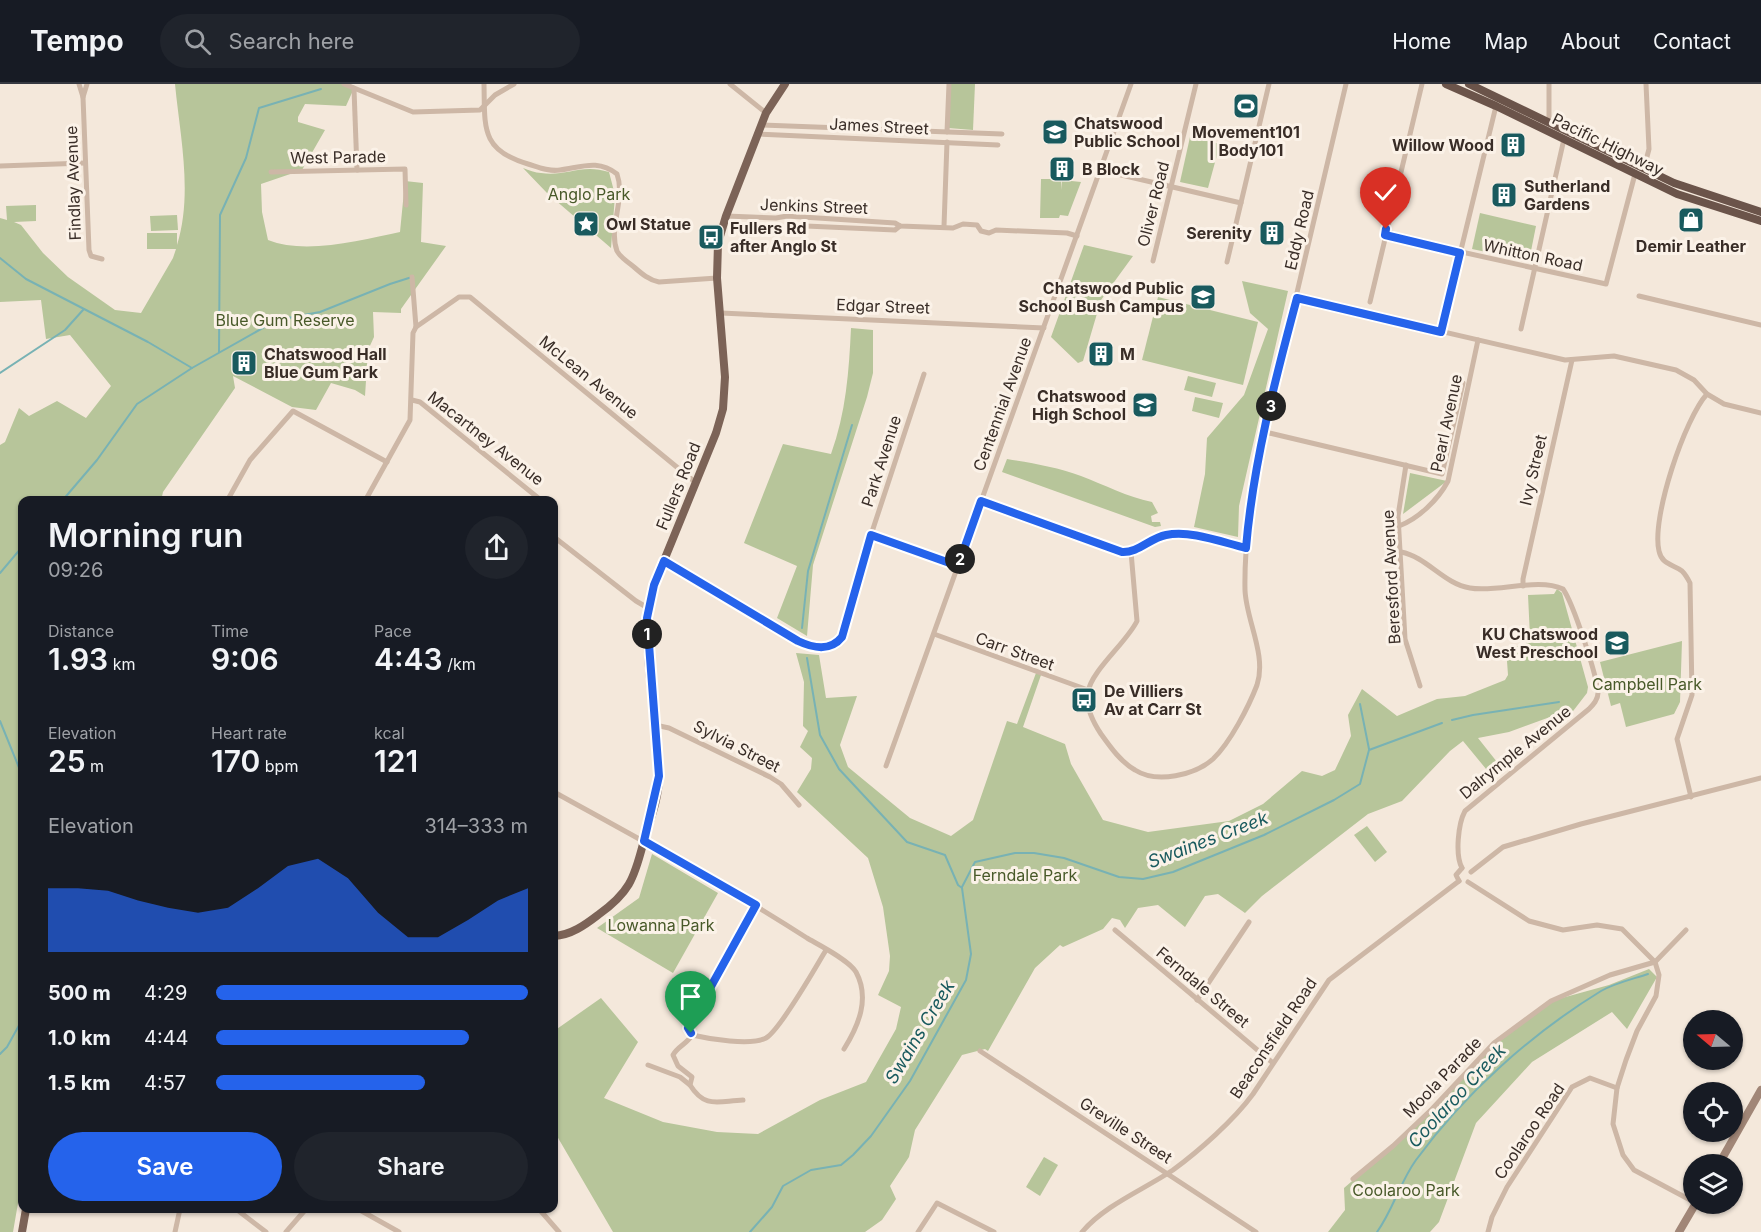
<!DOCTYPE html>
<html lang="en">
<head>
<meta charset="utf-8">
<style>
	:root { --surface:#171b24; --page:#20242c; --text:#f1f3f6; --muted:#9ea1a6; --line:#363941; --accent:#2563eb }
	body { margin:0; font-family:Inter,sans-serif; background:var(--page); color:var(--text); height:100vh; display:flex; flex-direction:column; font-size:22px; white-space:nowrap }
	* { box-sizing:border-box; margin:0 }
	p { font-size:20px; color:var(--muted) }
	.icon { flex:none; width:33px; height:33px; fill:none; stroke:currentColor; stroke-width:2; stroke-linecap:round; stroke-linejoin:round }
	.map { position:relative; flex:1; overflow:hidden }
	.side { position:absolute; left:18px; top:412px; width:540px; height:717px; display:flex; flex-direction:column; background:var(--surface); border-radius:12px; box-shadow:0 2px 4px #0004 }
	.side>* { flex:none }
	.needle { width:39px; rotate:289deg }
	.fabs { position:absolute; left:1683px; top:926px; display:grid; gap:12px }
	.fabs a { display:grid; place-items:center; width:60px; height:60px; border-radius:50%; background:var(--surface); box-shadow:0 2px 4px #0004; font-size:30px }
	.pin { position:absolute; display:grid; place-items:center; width:51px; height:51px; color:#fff; margin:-62px -26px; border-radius:50% 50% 50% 0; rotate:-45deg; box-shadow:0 0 6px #0007 }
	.pin .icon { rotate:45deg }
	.km { position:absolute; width:30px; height:30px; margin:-15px; border-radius:50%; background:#222; color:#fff; font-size:16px; line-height:30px; text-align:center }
	.round { display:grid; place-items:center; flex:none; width:63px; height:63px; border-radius:32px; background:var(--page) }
	.head { display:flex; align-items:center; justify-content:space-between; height:102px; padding:0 30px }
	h1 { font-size:33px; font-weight:600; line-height:45px }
	.stats { display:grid; grid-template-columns:repeat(3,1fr); gap:9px; height:102px; padding:6px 30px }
	.stats div { display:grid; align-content:center }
	.stats b { font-size:30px; font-weight:600 }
	.stats small { font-size:16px; font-weight:400 }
	.stats p { font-size:16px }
	.chart { height:168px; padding:12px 30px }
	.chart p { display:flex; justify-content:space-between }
	.chart svg { width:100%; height:108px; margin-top:6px; fill:var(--accent); opacity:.7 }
	.button { display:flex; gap:12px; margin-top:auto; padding:12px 30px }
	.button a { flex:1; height:69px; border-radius:36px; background:var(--accent); color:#fff; font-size:24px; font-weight:600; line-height:69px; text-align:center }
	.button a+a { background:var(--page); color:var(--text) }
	ul { padding:0 30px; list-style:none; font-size:20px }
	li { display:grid; grid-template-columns:96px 72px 1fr; align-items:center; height:45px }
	li i { height:15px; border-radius:8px; background:var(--accent) }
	header { display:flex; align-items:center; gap:36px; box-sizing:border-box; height:84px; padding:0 30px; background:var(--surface); border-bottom:2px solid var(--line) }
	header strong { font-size:28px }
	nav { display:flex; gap:33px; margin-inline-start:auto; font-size:21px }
	.search { width:420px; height:54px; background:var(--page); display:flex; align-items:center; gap:15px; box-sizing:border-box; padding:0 21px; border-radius:33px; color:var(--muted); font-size:22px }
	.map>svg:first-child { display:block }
</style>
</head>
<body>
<header>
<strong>Tempo</strong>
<div class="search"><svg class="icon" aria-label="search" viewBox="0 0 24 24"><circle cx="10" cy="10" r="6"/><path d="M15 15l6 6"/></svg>Search here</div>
<nav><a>Home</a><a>Map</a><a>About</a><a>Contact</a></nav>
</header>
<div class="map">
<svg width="1761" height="1148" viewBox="0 0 1761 1148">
	<rect width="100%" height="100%" fill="#f4e8db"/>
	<g fill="#b7c59a">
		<path d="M 175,0 L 349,0 L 355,2 L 346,22 L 305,20 L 298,33 L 298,38 L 325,46 L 302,86 L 261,100 L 262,128 L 268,156 C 305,171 362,156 400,148 L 405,97 L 423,99 L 421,158 L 446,162 L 401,225 L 401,229 L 373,228 L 374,253 L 368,266 L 365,312 L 355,306 L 331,299 L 316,326 L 292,323 L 233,292 L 235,304 L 163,408 L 161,417 L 22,417 L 22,1096 L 13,1148 L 0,1148 L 0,361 L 5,358 L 19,324 L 29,332 L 57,317 L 86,334 L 111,302 L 70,251 L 46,255 L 41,216 L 0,218 L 0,134 L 7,136 L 6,122 L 36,121 L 36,137 L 14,138 L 21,141 L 43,169 L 68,193 L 115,226 L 141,229 L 173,174 L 176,165 L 147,165 L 147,149 L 177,149 L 177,161 C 193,110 180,52 175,0 Z"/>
		<polygon points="950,0 975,0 973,46 948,44"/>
		<polygon points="1190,53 1220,60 1208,104 1180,98"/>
		<path d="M 523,84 C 529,86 535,89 541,89 C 566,93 581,79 609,88 L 615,111 L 611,164 L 547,109 Z"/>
		<polygon points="1041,95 1061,95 1061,106 1062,96 1081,98 1068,132 1060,131 1059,134 1040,134"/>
		<polygon points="1480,129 1536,142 1529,177 1472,165"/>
		<polygon points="177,131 178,146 151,147 150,132"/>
		<polygon points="1084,161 1133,172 1101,216 1083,277 1078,279 1051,253"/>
		<polygon points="1242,197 1288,207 1239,422 1238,453 1194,443 1205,390 1207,354 1244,311 1268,245 1250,229"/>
		<polygon points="1158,213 1258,238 1243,301 1142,276"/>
		<path d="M 851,244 L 873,246 L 873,289 L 867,313 L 813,481 L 807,552 L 777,534 L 797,482 L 744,459 L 783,360 L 831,370 C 846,329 849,287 851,244 Z"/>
		<polygon points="1188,292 1216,299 1212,313 1184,306"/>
		<polygon points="1195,313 1223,319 1219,334 1192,327"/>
		<path d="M 1007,375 C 1032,379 1057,383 1081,392 C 1105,401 1127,413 1152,418 L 1158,429 L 1151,432 L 1152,438 L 1160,438 L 1161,442 L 1155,443 L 1002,388 Z"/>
		<polygon points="1410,389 1447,397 1403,430"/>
		<polygon points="1557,505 1562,509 1588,603 1587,609 1570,631 1569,629 1555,643 1550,633 1509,648 1478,654 1501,683 1504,685 1491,695 1491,691 1463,657 1450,667 1402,717 1368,730 1262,812 1245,829 1218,810 1205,812 1185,843 1158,821 1138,824 1125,844 1120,836 1112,834 1103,845 1063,863 1060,861 1035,884 988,967 985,965 962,971 915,1046 909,1073 890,1102 896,1115 882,1136 865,1148 613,1148 554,1047 554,947 601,914 638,958 604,1014 663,1038 717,1048 758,1050 820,1016 866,998 896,945 901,923 878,911 889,887 890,872 883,823 868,774 797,708 811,685 812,674 800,663 808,647 803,642 804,598 796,569 819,571 826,614 857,612 840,661 848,683 910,734 951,752 973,736 1007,637 1017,640 1036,589 1041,591 1023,643 1065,660 1071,680 1103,736 1148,748 1229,737 1263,720 1302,687 1322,692 1335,686 1351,652 1348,631 1362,605 1397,632 1437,615 1465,612 1505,596 1508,591 1506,563 1524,562 1530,553 1528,511 1554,510"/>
		<polygon points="1682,557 1680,618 1674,630 1626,643 1620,619 1611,622 1600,578"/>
		<polygon points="1367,742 1387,768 1375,778 1354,751"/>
		<polygon points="652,770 718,809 673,889 597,844 639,814"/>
		<polygon points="1649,885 1657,893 1627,945 1612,928 1532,978 1476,1039 1439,1138 1430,1148 1328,1148 1345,1126 1344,1104 1393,1062 1494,959 1551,917 1609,901"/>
		<polygon points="1044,1073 1058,1081 1040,1112 1026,1103"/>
	</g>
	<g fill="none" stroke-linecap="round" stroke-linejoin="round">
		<g stroke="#78b2b4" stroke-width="2">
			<polyline points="0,174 26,195 148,258 192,284"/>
			<polyline points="219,268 220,131 246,74 259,24 321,5"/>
			<polyline points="0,289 65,246 83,226"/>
			<polyline points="62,417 97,376 137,320 192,284 277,236 320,228 390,200 412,193"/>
			<polyline points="0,489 22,463"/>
			<polyline points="802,544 808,487 852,341"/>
			<polyline points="1360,620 1369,665"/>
			<polyline points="1452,636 1473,631 1559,618"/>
			<polyline points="0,637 22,691"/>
			<polyline points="962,803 975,778 1015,769 1034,769 1064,774 1119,793 1143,795 1173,788 1264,751 1334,716 1360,700 1369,666 1442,639"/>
			<polyline points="0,970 7,963 22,936"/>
			<polyline points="750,1148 772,1123 783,1102 811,1086 841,1081 853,1071 871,1052 910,997 966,896 971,870 962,804 958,801 945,771 907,758 839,685 820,651 807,574"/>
			<path d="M 1377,1148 C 1393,1126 1400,1098 1416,1076 C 1465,1009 1531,950 1601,907 C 1615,899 1633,895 1648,890"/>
		</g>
		<g stroke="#cdb7a6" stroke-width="5">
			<polyline points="79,0 83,13 89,166 91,172 102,175"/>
			<polyline points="344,0 413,28 480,26 495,11 514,0"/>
			<path d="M 484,0 C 485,43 480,66 528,80 C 538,83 549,88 560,86 C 582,83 598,75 617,90 C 626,115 608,143 617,167 C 620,173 629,179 634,183 C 642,190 649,196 659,198 L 717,194"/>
			<polyline points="730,0 766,29"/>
			<polyline points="1549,0 1549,37"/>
			<polyline points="354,5 357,86"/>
			<polyline points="83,13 87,0"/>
			<polyline points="761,41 1002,50"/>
			<polyline points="947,48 949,0"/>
			<polyline points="758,50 998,61"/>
			<polyline points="0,82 85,79"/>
			<polyline points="1644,84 1649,65 1646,0"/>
			<polyline points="1100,86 1241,119"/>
			<polyline points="271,88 405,85 406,121"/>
			<polyline points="726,132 776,134 787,132 895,139 900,142 953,144 963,140 977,141 981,147 989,149 996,146 1067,149 1077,152"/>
			<polyline points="806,142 895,146 900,142"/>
			<polyline points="944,142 947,58"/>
			<polyline points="1385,151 1606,200 1635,90"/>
			<polyline points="1153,177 1196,0"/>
			<polyline points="1227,178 1269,0"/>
			<polyline points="1639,212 1761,241"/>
			<polyline points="1297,214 1565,276 1614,272 1676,286 1694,296 1707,310 1724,320 1761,329"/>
			<polyline points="1370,218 1422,0"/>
			<polyline points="721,229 1044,244"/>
			<polyline points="416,243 459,213 470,213 695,398"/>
			<polyline points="1521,245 1564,55"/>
			<polyline points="1441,248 1496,22"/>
			<polyline points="412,316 420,318 542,417"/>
			<polyline points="1265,348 1442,390 1463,299"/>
			<polyline points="1406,381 1398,432 1405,555 1420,602"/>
			<polyline points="227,417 250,376 293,327 387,378"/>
			<polyline points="365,417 410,336 413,249 416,243 412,193"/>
			<path d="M 981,417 L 1122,468 C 1137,468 1148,457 1162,452 C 1187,444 1221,458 1246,464"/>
			<path d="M 1399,442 C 1418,435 1438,416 1448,397 L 1478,256"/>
			<polyline points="871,451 958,482"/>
			<polyline points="554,453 636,517 648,524"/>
			<path d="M 1131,468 L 1137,537 C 1127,558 1091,587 1088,608 C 1085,623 1093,638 1101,650 C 1111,664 1121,678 1135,686 C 1157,700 1195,691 1213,675 C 1230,659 1249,622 1257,601 C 1267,571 1246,536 1245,506 C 1244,459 1252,412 1260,366 L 1346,0"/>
			<path d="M 1401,468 C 1427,473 1444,500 1470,504 C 1497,509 1538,493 1563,505 C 1573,519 1597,591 1598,609 C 1598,616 1593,621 1589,625 L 1465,727 C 1458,740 1455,771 1462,784"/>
			<polyline points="664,477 798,557 820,564 836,559 844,546 868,460 924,290"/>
			<polyline points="1523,502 1523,495 1572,276"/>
			<polyline points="934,550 1088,606"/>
			<polyline points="655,641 669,644 770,693 781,700 799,721"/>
			<polyline points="886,682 1131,0"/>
			<path d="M 554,708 C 639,755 725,801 807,854 C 819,861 849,876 856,888 C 870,914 859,941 844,965"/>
			<path d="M 1691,713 L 1677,655 L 1692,611 L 1690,499 C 1688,495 1685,490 1682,487 C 1673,480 1662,481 1659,467 C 1651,434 1685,334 1707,310"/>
			<polyline points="1471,788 1503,763 1581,740 1761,694"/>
			<polyline points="1459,797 1456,791 1462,784"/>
			<polyline points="1468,798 1529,837 1563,846 1597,841 1622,845 1655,878 1659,891 1656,912 1637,947 1626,976 1617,1004 1613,1040 1623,1071 1634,1086 1694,1118"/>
			<path d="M 756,821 L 688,943 L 692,951 C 709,955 751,962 766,954 C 780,946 816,883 826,866"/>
			<polyline points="1115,846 1273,979"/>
			<polyline points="1197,916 1249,838"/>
			<path d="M 692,951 C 687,960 678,962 673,971 L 678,982 L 692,993 L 690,1001 C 705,1025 718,1017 743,1016"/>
			<polyline points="980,967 1256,1148"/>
			<polyline points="648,981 680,993 690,1001"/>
			<polyline points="1353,1095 1393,1062 1432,1025 1494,959 1551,917 1610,891 1655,878 1686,846"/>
			<polyline points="236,1125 266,1148"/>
			<polyline points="358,1125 399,1148"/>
			<polyline points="539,1125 559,1148"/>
			<polyline points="175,1148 180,1125"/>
			<polyline points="286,1148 306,1125"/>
			<polyline points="918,1148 937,1119 994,1148"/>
			<path d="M 1082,1148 C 1105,1121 1143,1106 1173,1086 C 1199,1067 1234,1036 1253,1010 L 1329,896 L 1459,797"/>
			<polyline points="1488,1148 1492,1133 1507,1103 1572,1003 1590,994 1617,1004"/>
		</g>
		<g stroke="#a18677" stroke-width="8">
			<polyline points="1719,1080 1761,1006"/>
			<polyline points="1679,1148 1696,1119"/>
		</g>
		<g stroke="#7c6357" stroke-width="8">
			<path d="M 554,852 C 571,851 585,841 598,831 C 629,809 634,795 643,760 C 649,739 659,715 659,693 C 659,629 637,564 654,501 L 716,349 L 723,325 L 725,293 L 717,194 L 718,159 L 726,132 L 766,29 L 785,0"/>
			<polyline points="22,1148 26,1125"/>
		</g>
		<g stroke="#6b544a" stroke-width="8">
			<polyline points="1446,0 1496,22 1677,110 1761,137"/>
			<polyline points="1469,0 1674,99 1761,128"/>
		</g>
	</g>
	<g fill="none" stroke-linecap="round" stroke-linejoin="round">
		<g stroke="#fff" stroke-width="12">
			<path id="route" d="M 691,949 L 688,944 L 756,821 L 644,757 L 659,692 L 647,534 L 654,501 L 664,477 L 798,557 C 813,564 830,568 842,553 L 871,451 L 958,482 L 981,417 L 1122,468 C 1138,469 1150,454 1166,451 C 1191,446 1221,458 1246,464 C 1253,380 1275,296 1297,214 L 1441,248 L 1460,169 L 1385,151 L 1386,145"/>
		</g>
		<use href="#route" stroke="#2563eb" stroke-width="8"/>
	</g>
	<defs>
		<g id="stadium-square" transform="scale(1.35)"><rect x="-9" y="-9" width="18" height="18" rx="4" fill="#195a5e" stroke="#fbf2e8"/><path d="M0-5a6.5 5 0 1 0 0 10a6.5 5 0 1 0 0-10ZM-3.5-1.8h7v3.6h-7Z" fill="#fff"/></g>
		<g id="school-square" transform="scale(1.35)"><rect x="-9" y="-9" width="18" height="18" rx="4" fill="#195a5e" stroke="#fbf2e8"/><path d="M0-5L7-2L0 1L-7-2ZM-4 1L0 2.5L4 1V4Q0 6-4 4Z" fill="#fff"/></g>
		<g id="building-square" transform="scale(1.35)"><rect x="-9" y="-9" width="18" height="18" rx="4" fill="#195a5e" stroke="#fbf2e8"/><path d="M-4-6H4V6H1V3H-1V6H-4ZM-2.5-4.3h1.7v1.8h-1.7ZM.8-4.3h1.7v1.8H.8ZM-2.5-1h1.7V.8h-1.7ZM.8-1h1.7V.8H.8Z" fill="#fff"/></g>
		<g id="shop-square" transform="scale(1.35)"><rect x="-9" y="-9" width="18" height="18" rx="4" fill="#195a5e" stroke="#fbf2e8"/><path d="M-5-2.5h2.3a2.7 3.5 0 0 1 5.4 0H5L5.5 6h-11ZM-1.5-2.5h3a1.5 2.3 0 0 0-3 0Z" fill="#fff"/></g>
		<g id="sight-square" transform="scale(1.35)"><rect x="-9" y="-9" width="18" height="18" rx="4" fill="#195a5e" stroke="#fbf2e8"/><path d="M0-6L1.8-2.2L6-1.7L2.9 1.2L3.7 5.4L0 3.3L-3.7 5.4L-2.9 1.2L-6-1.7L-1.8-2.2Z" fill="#fff"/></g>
		<g id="bus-square" transform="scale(1.35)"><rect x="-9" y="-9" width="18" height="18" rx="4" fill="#195a5e" stroke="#fbf2e8"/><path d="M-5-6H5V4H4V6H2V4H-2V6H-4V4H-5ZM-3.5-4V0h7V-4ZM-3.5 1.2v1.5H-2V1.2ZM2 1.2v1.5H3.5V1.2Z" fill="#fff"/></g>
	</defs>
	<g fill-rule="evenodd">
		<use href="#stadium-square" x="1246" y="22"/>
		<use href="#school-square" x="1055" y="48"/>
		<use href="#building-square" x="1513" y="61"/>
		<use href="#building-square" x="1062" y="85"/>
		<use href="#building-square" x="1504" y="111"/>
		<use href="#shop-square" x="1691" y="136"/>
		<use href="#sight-square" x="586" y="140"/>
		<use href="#building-square" x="1272" y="149"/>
		<use href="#bus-square" x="711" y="153"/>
		<use href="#school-square" x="1203" y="213"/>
		<use href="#building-square" x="1101" y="270"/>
		<use href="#building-square" x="244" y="279"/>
		<use href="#school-square" x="1145" y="321"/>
		<use href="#school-square" x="1617" y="559"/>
		<use href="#bus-square" x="1084" y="616"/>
	</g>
	<g text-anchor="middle" stroke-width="6" stroke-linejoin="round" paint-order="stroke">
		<g font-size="16" font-weight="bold" fill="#392d27" stroke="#fbf2e8" text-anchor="start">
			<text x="1074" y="45">Chatswood<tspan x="1074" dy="18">Public School</tspan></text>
			<text x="1246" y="54" text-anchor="middle">Movement101<tspan x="1246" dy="18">| Body101</tspan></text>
			<text x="1494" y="67" text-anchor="end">Willow Wood</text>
			<text x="1082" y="91">B Block</text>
			<text x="1524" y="108">Sutherland<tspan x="1524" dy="18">Gardens</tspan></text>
			<text x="606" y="146">Owl Statue</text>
			<text x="730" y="150">Fullers Rd<tspan x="730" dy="18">after Anglo St</tspan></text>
			<text x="1252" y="155" text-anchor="end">Serenity</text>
			<text x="1691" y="168" text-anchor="middle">Demir Leather</text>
			<text x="1184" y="210" text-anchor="end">Chatswood Public<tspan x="1184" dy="18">School Bush Campus</tspan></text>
			<text x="264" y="276">Chatswood Hall<tspan x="264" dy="18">Blue Gum Park</tspan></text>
			<text x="1120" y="276">M</text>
			<text x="1126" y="318" text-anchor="end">Chatswood<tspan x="1126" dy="18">High School</tspan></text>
			<text x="1598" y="556" text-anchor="end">KU Chatswood<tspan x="1598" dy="18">West Preschool</tspan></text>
			<text x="1104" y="613">De Villiers<tspan x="1104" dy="18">Av at Carr St</tspan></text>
		</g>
		<g font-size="16" fill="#392d27" stroke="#fbf2e8">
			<text transform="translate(879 42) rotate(3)" y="6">James Street</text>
			<text transform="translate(1608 60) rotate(26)" y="6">Pacific Highway</text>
			<text transform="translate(338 73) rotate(-1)" y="6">West Parade</text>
			<text transform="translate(73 99) rotate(-92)" y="6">Findlay Avenue</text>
			<text transform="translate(1153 120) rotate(-76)" y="6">Oliver Road</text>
			<text transform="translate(814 122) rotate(2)" y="6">Jenkins Street</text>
			<text transform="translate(1299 146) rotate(-77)" y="6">Eddy Road</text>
			<text transform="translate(1533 171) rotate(12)" y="6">Whitton Road</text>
			<text transform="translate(883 222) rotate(2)" y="6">Edgar Street</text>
			<text transform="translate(589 293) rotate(39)" y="6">McLean Avenue</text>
			<text transform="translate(1002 320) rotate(-70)" y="6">Centennial Avenue</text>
			<text transform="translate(1446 339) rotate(-78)" y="6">Pearl Avenue</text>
			<text transform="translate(486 354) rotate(38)" y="6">Macartney Avenue</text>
			<text transform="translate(881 377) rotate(-72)" y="6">Park Avenue</text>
			<text transform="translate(1533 386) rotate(-77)" y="6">Ivy Street</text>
			<text transform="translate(678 402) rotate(-68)" y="6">Fullers Road</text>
			<text transform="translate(1391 493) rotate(-93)" y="6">Beresford Avenue</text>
			<text transform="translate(1015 567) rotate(20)" y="6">Carr Street</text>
			<text transform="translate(737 662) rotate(27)" y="6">Sylvia Street</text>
			<text transform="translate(1515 668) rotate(-39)" y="6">Dalrymple Avenue</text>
			<text transform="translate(1203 903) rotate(40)" y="6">Ferndale Street</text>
			<text transform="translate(1273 954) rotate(-56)" y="6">Beaconsfield Road</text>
			<text transform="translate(1442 993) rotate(-46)" y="6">Moola Parade</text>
			<text transform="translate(1126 1046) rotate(33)" y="6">Greville Street</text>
			<text transform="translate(1529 1047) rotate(-56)" y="6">Coolaroo Road</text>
		</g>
		<g font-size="16" fill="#485929" stroke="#fbf2e8">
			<text x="589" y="116">Anglo Park</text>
			<text x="285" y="242">Blue Gum Reserve</text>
			<text x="1647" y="606">Campbell Park</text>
			<text x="1025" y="797">Ferndale Park</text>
			<text x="661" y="847">Lowanna Park</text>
			<text x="1406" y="1112">Coolaroo Park</text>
		</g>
		<g font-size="18" font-style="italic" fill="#195a5e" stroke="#fbf2e8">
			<text transform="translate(1208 756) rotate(-21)" y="6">Swaines Creek</text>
			<text transform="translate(920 948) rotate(-59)" y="6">Swains Creek</text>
			<text transform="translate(1457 1012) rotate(-47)" y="6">Coolaroo Creek</text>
		</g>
	</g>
</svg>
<div class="fabs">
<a><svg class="needle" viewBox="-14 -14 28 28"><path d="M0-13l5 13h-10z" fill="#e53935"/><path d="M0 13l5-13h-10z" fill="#9ea1a6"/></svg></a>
<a><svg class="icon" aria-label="locate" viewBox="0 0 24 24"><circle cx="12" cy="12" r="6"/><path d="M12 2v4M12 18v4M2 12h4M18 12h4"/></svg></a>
<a><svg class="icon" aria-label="layers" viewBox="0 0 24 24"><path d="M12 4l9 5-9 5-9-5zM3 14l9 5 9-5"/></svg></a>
</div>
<div class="pin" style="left:691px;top:949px;background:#1e9e55"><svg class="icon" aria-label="arrive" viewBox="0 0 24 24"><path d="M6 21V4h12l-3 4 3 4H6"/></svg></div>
<div class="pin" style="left:1386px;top:145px;background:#d93025"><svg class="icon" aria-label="check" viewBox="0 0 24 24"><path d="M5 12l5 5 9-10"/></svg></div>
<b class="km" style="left:647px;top:550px">1</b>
<b class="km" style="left:960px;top:475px">2</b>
<b class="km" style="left:1271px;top:322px">3</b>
<section class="side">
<div class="head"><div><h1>Morning run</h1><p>09:26</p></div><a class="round"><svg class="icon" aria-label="share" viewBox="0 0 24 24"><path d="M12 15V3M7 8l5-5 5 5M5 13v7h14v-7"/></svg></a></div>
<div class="stats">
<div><p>Distance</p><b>1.93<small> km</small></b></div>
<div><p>Time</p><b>9:06</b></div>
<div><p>Pace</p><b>4:43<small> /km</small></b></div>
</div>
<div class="stats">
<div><p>Elevation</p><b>25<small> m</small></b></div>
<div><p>Heart rate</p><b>170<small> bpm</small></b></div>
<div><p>kcal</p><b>121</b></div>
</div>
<div class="chart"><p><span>Elevation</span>314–333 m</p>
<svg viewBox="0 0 160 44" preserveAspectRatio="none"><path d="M0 44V18L10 18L20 19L30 23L40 26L50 28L60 26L70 18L80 9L90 6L100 14L110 28L120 38L130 38L140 31L150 23L160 18V44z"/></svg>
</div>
<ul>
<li><b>500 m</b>4:29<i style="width:100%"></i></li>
<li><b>1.0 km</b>4:44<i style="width:81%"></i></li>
<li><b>1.5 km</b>4:57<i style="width:67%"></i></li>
</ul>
<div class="button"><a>Save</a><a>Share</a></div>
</section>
</div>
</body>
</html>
